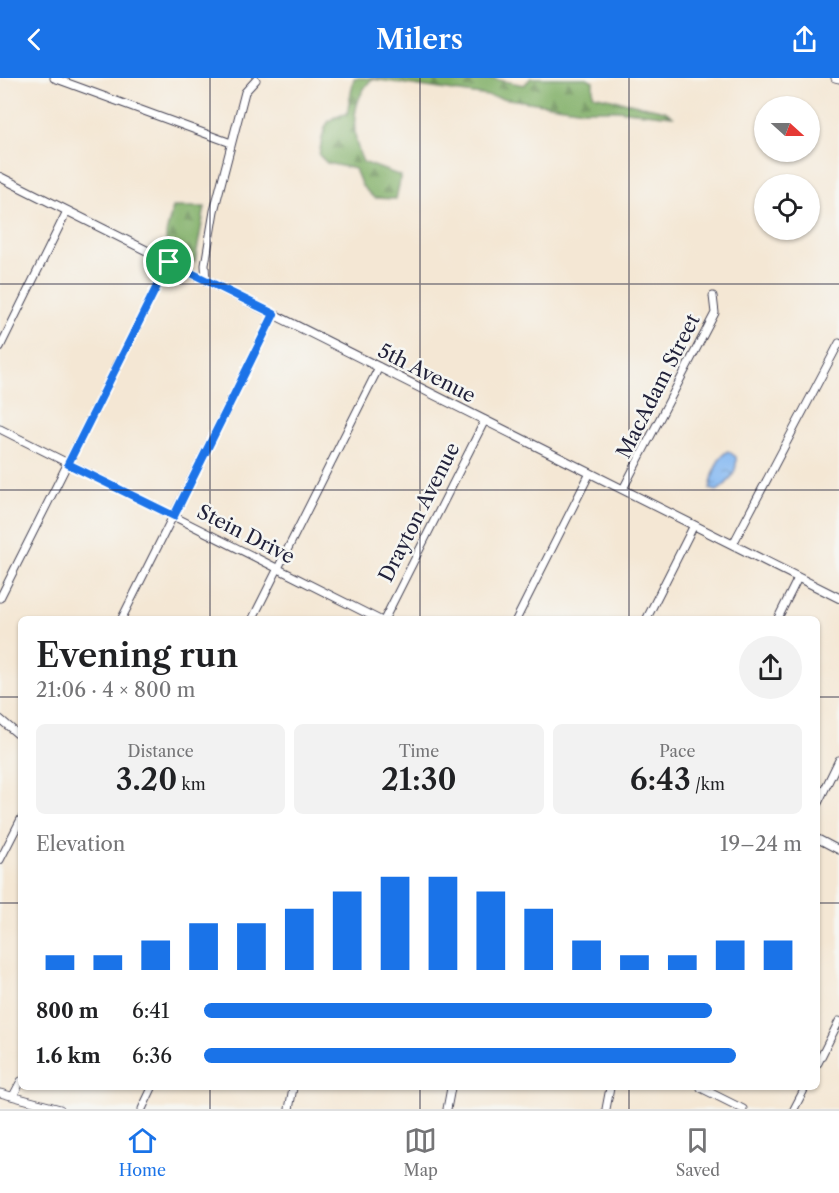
<!DOCTYPE html>
<html lang="en">
<head>
<meta charset="utf-8">
<style>
	:root { --surface:#fff; --page:#f2f2f2; --text:#202124; --muted:#757577; --line:#e0e0e0; --accent:#1a73e8 }
	body { margin:0; font-family:"Libre Caslon Text",serif; background:var(--page); color:var(--text); height:100vh; display:flex; flex-direction:column; font-size:22px; white-space:nowrap }
	* { box-sizing:border-box; margin:0 }
	p { font-size:20px; color:var(--muted) }
	.icon { flex:none; width:33px; height:33px; fill:none; stroke:currentColor; stroke-width:2; stroke-linecap:round; stroke-linejoin:round }
	.map { position:relative; flex:1; overflow:hidden }
	.panel { position:absolute; left:18px; top:538px; width:802px; height:474px; display:flex; flex-direction:column; background:var(--surface); border-radius:9px; box-shadow:0 2px 4px #0004 }
	.panel>* { flex:none }
	.needle { width:39px; rotate:111deg }
	.buttons { position:absolute; left:754px; top:18px; display:grid; gap:12px }
	.buttons a { display:grid; place-items:center; width:66px; height:66px; border-radius:50%; background:var(--surface); box-shadow:0 2px 4px #0004; font-size:30px }
	.pin { position:absolute; display:grid; place-items:center; width:51px; height:51px; color:#fff; margin:-26px; border:3px solid #fff; border-radius:50%; box-shadow:0 2px 6px #0007 }
	.round { display:grid; place-items:center; flex:none; width:63px; height:63px; border-radius:32px; background:var(--page) }
	.headline { display:flex; align-items:center; justify-content:space-between; height:102px; padding:0 18px }
	h1 { font-size:33px; font-weight:600; line-height:45px }
	.metrics { display:grid; grid-template-columns:repeat(3,1fr); gap:9px; height:102px; padding:6px 18px }
	.metrics div { display:grid; align-content:center; border-radius:9px; background:var(--page); text-align:center }
	.metrics b { font-size:30px; font-weight:600 }
	.metrics small { font-size:16px; font-weight:400 }
	.metrics p { font-size:16px }
	.chart { height:168px; padding:12px 18px }
	.chart p { display:flex; justify-content:space-between }
	.chart svg { width:100%; height:108px; margin-top:6px; stroke:var(--accent); stroke-width:6 }
	ul { padding:0 18px; list-style:none; font-size:20px }
	li { display:grid; grid-template-columns:96px 72px 1fr; align-items:center; height:45px }
	li i { height:15px; border-radius:8px; background:var(--accent) }
	header { display:flex; justify-content:space-between; align-items:center; height:78px; padding:0 18px; background:var(--accent); color:#fff; font-size:27px; font-weight:600 }
	.menu { display:flex; justify-content:space-around; align-items:center; height:84px; border-top:2px solid var(--line); background:var(--surface); font-size:16px; color:var(--muted) }
	.menu a { display:grid; justify-items:center; gap:3px }
	.menu .active { color:var(--accent) }
	.map>svg:first-child { display:block }
</style>
</head>
<body>
<header><svg class="icon" aria-label="back" viewBox="0 0 24 24"><path d="M15 5l-7 7 7 7"/></svg>Milers<svg class="icon" aria-label="share" viewBox="0 0 24 24"><path d="M12 15V3M7 8l5-5 5 5M5 13v7h14v-7"/></svg></header>
<div class="map">
<svg width="839" height="1031" viewBox="0 0 839 1031">
	<defs>
		<pattern id="forest-firs" width="22" height="20" patternUnits="userSpaceOnUse" patternTransform="scale(1.5)"><rect width="22" height="20" fill="#82b069"/><path d="M5 1l3.5 6h-7zM16 11l3.5 6h-7z" fill="#6a8f58"/></pattern>
		<pattern id="water-ripples" width="26" height="14" patternUnits="userSpaceOnUse" patternTransform="scale(1.5)"><rect width="26" height="14" fill="#84b8f2"/><path d="M2 4q2-2 4 0t4 0M15 11q2-2 4 0t4 0" fill="none" stroke="#6c95c5"/></pattern>
	</defs>
	<rect width="100%" height="100%" fill="#f6f6f2"/>
	<filter id="ink" filterUnits="userSpaceOnUse"><feTurbulence type="fractalNoise" baseFrequency=".0167" numOctaves="2"/><feDisplacementMap in="SourceGraphic" scale="12" xChannelSelector="R" yChannelSelector="G"/><feConvolveMatrix kernelMatrix="1 2 1 2 8 2 1 2 1" color-interpolation-filters="sRGB"/></filter>
	<filter id="wash" filterUnits="userSpaceOnUse"><feTurbulence type="fractalNoise" baseFrequency=".008" numOctaves="4" result="noise"/><feDisplacementMap in="SourceGraphic" scale="24" xChannelSelector="R" yChannelSelector="G"/><feGaussianBlur stdDeviation="1.35" result="paint"/><feColorMatrix in="noise" values="0 0 0 0 0 0 0 0 0 0 0 0 0 0 0 0 0 1.4 0 .05"/><feComposite in="paint" operator="in"/></filter>
	<g filter="url(#wash)">
		<rect width="100%" height="100%" fill="#f4e7d4"/>
		<g fill="url(#forest-firs)" stroke="#526952" stroke-width="1.5">
			<path d="M 354,0 L 490,0 L 524,7 L 531,0 L 587,0 L 593,3 L 593,17 L 665,33 L 672,38 L 617,32 L 584,32 L 372,1 C 350,23 351,58 363,84 L 401,98 L 396,121 L 374,120 L 362,108 L 355,91 L 327,85 L 319,77 C 324,55 321,39 347,36 Z"/>
			<path d="M 173,129 L 205,129 L 195,184 C 158,164 163,169 173,129 Z"/>
		</g>
		<path fill="url(#water-ripples)" stroke="#536d96" stroke-width="1.5" d="M 728,373 L 736,379 C 738,394 729,405 717,413 L 710,411 C 712,399 716,379 728,373 Z"/>
	</g>
	<g filter="url(#ink)">
		<g fill="none" stroke-linecap="round" stroke-linejoin="round">
			<g stroke="#424052" stroke-width="9">
				<g id="minor">
					<polyline points="54,0 231,65"/>
					<polyline points="835,0 839,1"/>
					<polyline points="206,203 205,187 214,133 245,14 256,2"/>
					<polyline points="0,269 67,133"/>
					<polyline points="0,351 380,542"/>
					<polyline points="623,411 715,235 713,218"/>
					<polyline points="733,466 839,265"/>
					<polyline points="0,520 169,184"/>
					<polyline points="121,542 274,236"/>
					<polyline points="252,542 379,289"/>
					<polyline points="384,542 485,342"/>
					<polyline points="516,542 590,395"/>
					<polyline points="646,542 694,447"/>
					<polyline points="777,542 798,500"/>
					<polyline points="0,641 21,659"/>
					<polyline points="818,725 839,682"/>
					<polyline points="818,761 839,772"/>
					<polyline points="0,782 21,741"/>
					<polyline points="818,985 839,943"/>
					<polyline points="701,1010 743,1031"/>
					<polyline points="0,1015 60,1031"/>
					<polyline points="13,1018 21,1003"/>
					<polyline points="142,1031 152,1010"/>
					<polyline points="289,1031 293,1010"/>
					<polyline points="447,1031 451,1010"/>
					<polyline points="606,1031 610,1010"/>
					<polyline points="794,1031 805,1010"/>
				</g>
			</g>
			<g stroke="#424052" stroke-width="10">
				<polyline id="major" points="0,99 839,520"/>
			</g>
			<use href="#minor" stroke="#fff" stroke-width="7"/>
			<use href="#major" stroke="#fff" stroke-width="8"/>
		</g>
	</g>
	<g fill="none" stroke-linecap="round" stroke-linejoin="round" filter="url(#ink)">
		<g stroke="#fff" stroke-width="12">
			<polygon id="route" points="169,184 274,236 174,438 68,386"/>
		</g>
		<use href="#route" stroke="#1a73e8" stroke-width="8"/>
	</g>
	<path fill="none" stroke="#22223b" stroke-width="1.5" stroke-opacity="0.55" d="M 210,0 L 210,542M 420,0 L 420,542M 629,0 L 629,542M 0,206 L 839,206M 0,412 L 839,412M 0,619 L 21,619M 818,619 L 839,619M 0,825 L 21,825M 818,825 L 839,825M 210,1010 L 210,1031M 420,1010 L 420,1031M 629,1010 L 629,1031"/>
	<g text-anchor="middle" stroke-width="5" stroke-linejoin="round" paint-order="stroke">
		<g font-size="20" fill="#22223b" stroke="#f6f6f2">
			<text transform="translate(427 295) rotate(27)" y="7">5th Avenue</text>
			<text transform="translate(658 308) rotate(-63)" y="7">MacAdam Street</text>
			<text transform="translate(419 434) rotate(-63)" y="7">Drayton Avenue</text>
			<text transform="translate(246 456) rotate(27)" y="7">Stein Drive</text>
		</g>
	</g>
</svg>
<div class="buttons">
<a><svg class="needle" viewBox="-14 -14 28 28"><path d="M0-13l5 13h-10z" fill="#e53935"/><path d="M0 13l5-13h-10z" fill="#757577"/></svg></a>
<a><svg class="icon" aria-label="locate" viewBox="0 0 24 24"><circle cx="12" cy="12" r="6"/><path d="M12 2v4M12 18v4M2 12h4M18 12h4"/></svg></a>
</div>
<div class="pin" style="left:169px;top:184px;background:#1e9e55"><svg class="icon" aria-label="arrive" viewBox="0 0 24 24"><path d="M6 21V4h12l-3 4 3 4H6"/></svg></div>
<section class="panel">
<div class="headline"><div><h1>Evening run</h1><p>21:06 · 4 × 800 m</p></div><a class="round"><svg class="icon" aria-label="share" viewBox="0 0 24 24"><path d="M12 15V3M7 8l5-5 5 5M5 13v7h14v-7"/></svg></a></div>
<div class="metrics">
<div><p>Distance</p><b>3.20<small> km</small></b></div>
<div><p>Time</p><b>21:30</b></div>
<div><p>Pace</p><b>6:43<small> /km</small></b></div>
</div>
<div class="chart"><p><span>Elevation</span>19–24 m</p>
<svg viewBox="0 0 160 44" preserveAspectRatio="none"><path d="M5 44V38M15 44V38M25 44V32M35 44V25M45 44V25M55 44V19M65 44V12M75 44V6M85 44V6M95 44V12M105 44V19M115 44V32M125 44V38M135 44V38M145 44V32M155 44V32"/></svg>
</div>
<ul>
<li><b>800 m</b>6:41<i style="width:85%"></i></li>
<li><b>1.6 km</b>6:36<i style="width:89%"></i></li>
</ul>
</section>
</div>
<nav class="menu">
<a class="active"><svg class="icon" aria-label="home" viewBox="0 0 24 24"><path d="M3 11l9-7 9 7M6 9v11h12V9"/></svg>Home</a>
<a><svg class="icon" aria-label="map" viewBox="0 0 24 24"><path d="M3 6l6-2 6 2 6-2v14l-6 2-6-2-6 2zM9 4v14M15 6v14"/></svg>Map</a>
<a><svg class="icon" aria-label="saved" viewBox="0 0 24 24"><path d="M7 4h10v16l-5-4-5 4z"/></svg>Saved</a>
</nav>
</body>
</html>
